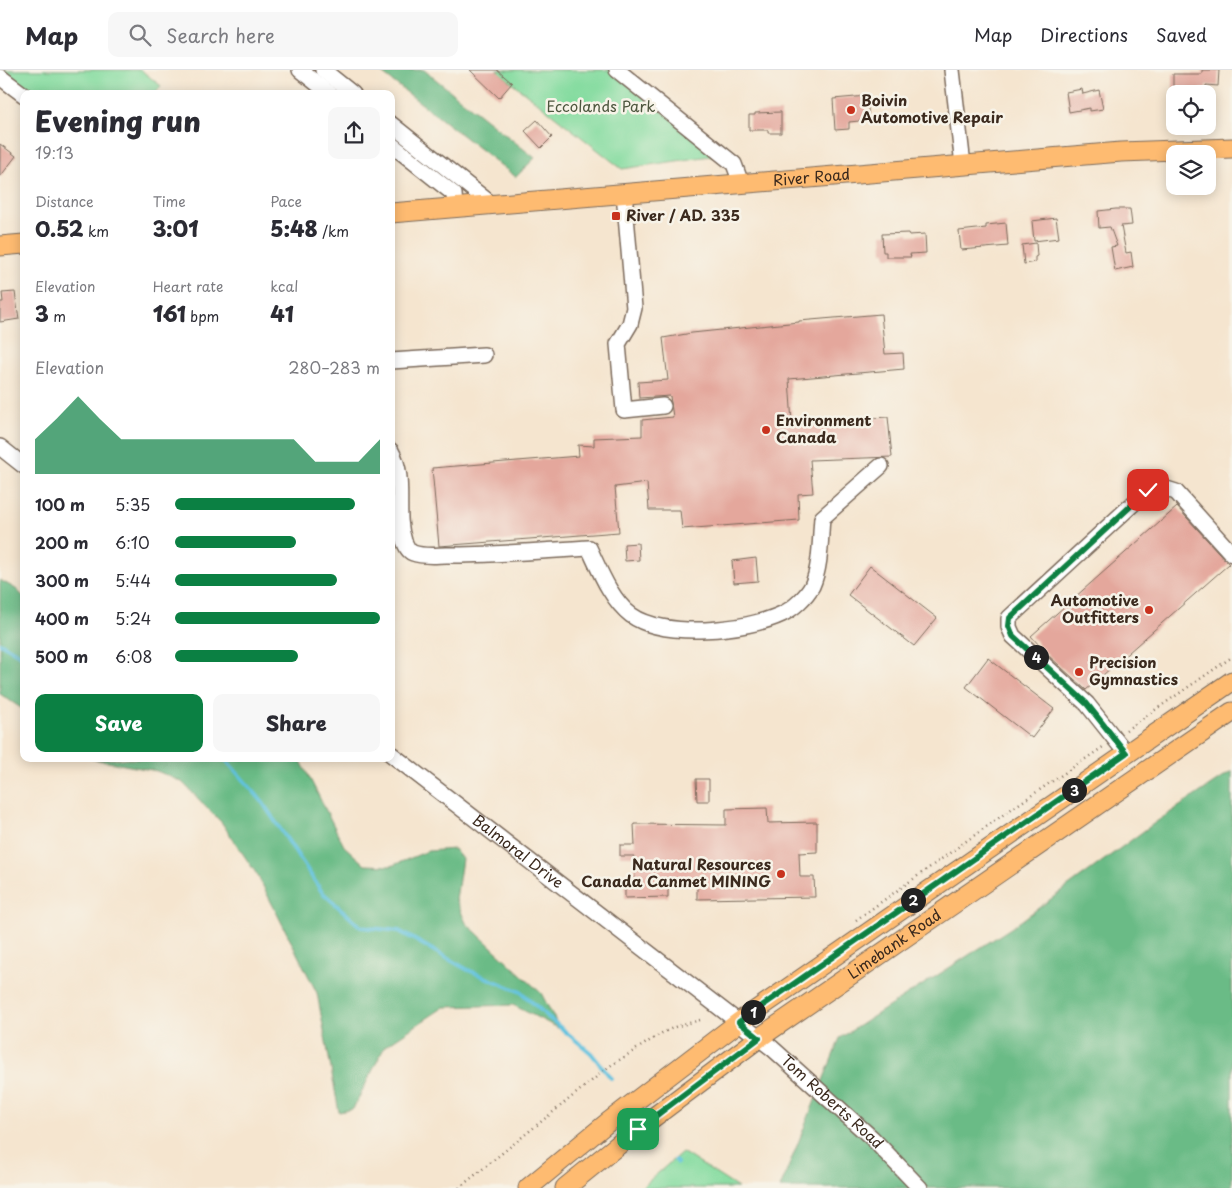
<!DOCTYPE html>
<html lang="en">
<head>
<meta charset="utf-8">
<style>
	:root { --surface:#fff; --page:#f7f7f7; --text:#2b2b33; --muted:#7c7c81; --line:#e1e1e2; --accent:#0b8043 }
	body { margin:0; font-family:"Playpen Sans",sans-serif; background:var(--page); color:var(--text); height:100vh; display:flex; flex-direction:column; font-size:19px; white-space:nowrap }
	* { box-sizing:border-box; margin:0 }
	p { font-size:16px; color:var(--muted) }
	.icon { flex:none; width:28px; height:28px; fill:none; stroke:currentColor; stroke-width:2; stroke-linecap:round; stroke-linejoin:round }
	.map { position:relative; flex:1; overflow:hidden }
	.side { position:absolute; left:20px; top:20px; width:375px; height:672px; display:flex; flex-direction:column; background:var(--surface); border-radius:10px; box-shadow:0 2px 12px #0003 }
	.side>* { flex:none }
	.fabs { position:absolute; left:1166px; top:15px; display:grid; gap:10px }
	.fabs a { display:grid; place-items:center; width:50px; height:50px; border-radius:10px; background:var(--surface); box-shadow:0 2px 12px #0003; font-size:25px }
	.pin { position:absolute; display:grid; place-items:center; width:42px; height:42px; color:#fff; margin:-21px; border-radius:10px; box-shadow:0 2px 8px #0006 }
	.km { position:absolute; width:25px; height:25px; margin:-12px; border-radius:50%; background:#222; color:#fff; font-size:14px; line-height:25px; text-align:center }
	.round { display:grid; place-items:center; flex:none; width:52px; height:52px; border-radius:10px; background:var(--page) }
	.overview { display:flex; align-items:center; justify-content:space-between; height:85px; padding:0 15px }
	h1 { font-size:28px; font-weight:800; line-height:38px }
	.metrics { display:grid; grid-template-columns:repeat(3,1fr); gap:8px; height:85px; padding:5px 15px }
	.metrics div { display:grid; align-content:center }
	.metrics b { font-size:21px; font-weight:800 }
	.metrics small { font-size:14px; font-weight:400 }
	.metrics p { font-size:14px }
	.chart { height:140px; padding:10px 15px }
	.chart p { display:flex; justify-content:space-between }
	.chart svg { width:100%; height:90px; margin-top:5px; fill:var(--accent); opacity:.7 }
	.cta { display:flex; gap:10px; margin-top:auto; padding:10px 15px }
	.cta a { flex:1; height:58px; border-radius:10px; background:var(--accent); color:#fff; font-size:20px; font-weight:800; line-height:58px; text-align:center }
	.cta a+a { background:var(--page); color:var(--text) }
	ul { padding:0 15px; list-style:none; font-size:16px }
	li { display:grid; grid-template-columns:80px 60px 1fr; align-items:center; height:38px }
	li i { height:12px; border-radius:6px; background:var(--accent) }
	header { display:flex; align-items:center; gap:30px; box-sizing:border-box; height:70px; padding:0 25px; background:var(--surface); border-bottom:1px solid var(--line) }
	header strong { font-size:24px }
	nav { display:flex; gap:28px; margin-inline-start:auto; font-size:18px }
	.search { width:350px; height:45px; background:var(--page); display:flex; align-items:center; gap:12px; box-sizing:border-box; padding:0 18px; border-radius:10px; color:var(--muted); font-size:19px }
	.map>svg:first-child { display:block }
</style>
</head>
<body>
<header>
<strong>Map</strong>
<div class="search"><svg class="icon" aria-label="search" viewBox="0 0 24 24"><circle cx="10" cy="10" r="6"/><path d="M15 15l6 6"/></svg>Search here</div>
<nav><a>Map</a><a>Directions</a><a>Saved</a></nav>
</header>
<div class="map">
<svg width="1232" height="1118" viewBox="0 0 1232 1118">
	<rect width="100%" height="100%" fill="#f7f3e8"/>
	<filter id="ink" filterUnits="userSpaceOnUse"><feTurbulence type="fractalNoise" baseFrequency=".02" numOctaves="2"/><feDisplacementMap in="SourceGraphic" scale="10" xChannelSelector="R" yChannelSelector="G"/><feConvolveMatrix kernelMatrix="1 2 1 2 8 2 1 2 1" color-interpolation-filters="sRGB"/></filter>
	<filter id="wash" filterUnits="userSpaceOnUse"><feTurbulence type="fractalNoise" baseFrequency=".0096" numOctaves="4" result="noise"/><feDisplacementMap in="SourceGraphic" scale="20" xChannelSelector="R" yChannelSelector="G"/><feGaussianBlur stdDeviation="1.12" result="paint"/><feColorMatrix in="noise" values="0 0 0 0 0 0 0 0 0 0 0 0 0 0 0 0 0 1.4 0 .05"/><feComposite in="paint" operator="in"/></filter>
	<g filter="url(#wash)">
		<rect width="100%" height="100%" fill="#f5e5cf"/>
		<g fill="#83db9f" stroke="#5f825e">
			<polygon points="3,0 141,0 161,16 155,24 34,24"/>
			<polygon points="496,0 611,0 717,85 622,99"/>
			<polygon points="682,1082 738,1118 641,1118"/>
		</g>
		<g fill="#6abb86" stroke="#527252">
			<polygon points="378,0 424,0 535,88 516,107"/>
			<polygon points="0,510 16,519 24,527 24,640 0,624"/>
			<polygon points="92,689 300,689 344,776 365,795 391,796 428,781 454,779 462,789 456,830 466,853 541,923 560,959 513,935 444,937 385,976 353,1039 339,1042 317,923 258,806 222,753 182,712 157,701"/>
			<polygon points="1232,701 1232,1118 780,1118 840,968 1014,856 1156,752"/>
		</g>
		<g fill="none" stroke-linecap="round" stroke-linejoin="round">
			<g stroke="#61c2df" stroke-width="4">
				<polyline points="0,573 24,587"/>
				<polyline points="225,689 261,730 322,822 361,857 399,861 468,900 521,922 549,948 591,983 611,1008"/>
				<polyline points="675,1090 677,1093"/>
			</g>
		</g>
		<g id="blocks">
			<g fill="#e4a79c">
				<polygon points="470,0 497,0 512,13 499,28"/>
				<polygon points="1202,0 1219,0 1218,16 1206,15 1206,19 1201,19 1201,24 1173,24 1173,4 1202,4"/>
				<polygon points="1082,19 1083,24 1099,20 1103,39 1090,41 1090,38 1069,42 1066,22"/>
				<polygon points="867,26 869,50 849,52 849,59 835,60 833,29"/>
				<polygon points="781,42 781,63 768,63 768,60 749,60 749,45 755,45 755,43"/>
				<polygon points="537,50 552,67 541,78 525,61"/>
				<polygon points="0,74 16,86 0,107"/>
				<polygon points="1116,139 1130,139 1132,155 1121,156 1126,183 1131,182 1133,197 1115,201 1111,177 1117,176 1110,157 1099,158 1098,141"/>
				<polygon points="1056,148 1059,168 1034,171 1032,151"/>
				<polygon points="1006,153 1008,176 961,180 959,161 986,158 986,155"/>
				<polygon points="908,163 909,165 925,164 926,183 910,184 911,187 886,187 886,182 883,182 882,164"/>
				<polygon points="1036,173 1037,186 1035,187 1035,192 1024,194 1022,175"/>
				<polygon points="15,222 19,249 0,252 0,232 3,232 2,223"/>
				<polygon points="881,244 885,284 903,283 904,299 789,309 792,353 888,347 892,387 810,390 813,423 798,424 799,450 682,459 680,440 649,440 647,413 615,417 619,462 439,476 432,398 579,386 578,375 594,376 594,368 642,366 642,350 673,347 670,326 639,328 638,312 668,310 663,268 692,263 799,252 799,251"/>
				<polygon points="1177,437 1229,494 1086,620 1048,585 1031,566"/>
				<polygon points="638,473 639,490 625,491 624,474"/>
				<polygon points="756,488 758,511 734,513 732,491"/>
				<polygon points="870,496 937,548 914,576 848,525"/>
				<polygon points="988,588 1054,639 1032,668 966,617"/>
				<polygon points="696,709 709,709 709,731 697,731"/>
				<polygon points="767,738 768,753 817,752 817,782 799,783 800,807 814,807 815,827 697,829 697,811 668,811 668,827 625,828 625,810 635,810 634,786 620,786 620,775 635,775 634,754 726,755 726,739"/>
			</g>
		</g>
	</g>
	<g filter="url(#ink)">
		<use href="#blocks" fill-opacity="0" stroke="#7c6b5c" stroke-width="1"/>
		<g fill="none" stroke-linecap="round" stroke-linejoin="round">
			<g stroke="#7c6b5c" stroke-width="18">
				<g id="minor">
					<polyline points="300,0 330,24"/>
					<polyline points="323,0 353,24"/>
					<polyline points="617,0 734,94 741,113"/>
					<polyline points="952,0 963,95"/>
					<polyline points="0,7 24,25"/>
					<polyline points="391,54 490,133"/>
					<polyline points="391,74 454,124 455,137"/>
					<polyline points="624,123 634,238 630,254 618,274 624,340 663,336"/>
					<polyline points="391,291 484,285"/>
					<polyline points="0,377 24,396"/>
					<path d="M 391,381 C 407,409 394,442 404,471 C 406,476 408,481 413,483 C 423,487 437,485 447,485 C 495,485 542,481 589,478 C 599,499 611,530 631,545 C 664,569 746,561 782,544 C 793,539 806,527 812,516 C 821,496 820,470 822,448 L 881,396"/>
					<polyline points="1126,683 1087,634 1013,566 1009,557 1009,548 1148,420 1157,416 1176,422 1232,484"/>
					<path id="s1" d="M 391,684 L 772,978 L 872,1068 L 920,1118"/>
				</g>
			</g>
			<g stroke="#7c6b5c" stroke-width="21">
				<g id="major">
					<path id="s2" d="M 391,143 L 1121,82 L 1232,78"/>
					<polyline points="0,176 24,174"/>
					<polyline points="528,1118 607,1053 739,952 1232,611"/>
					<path id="s3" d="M 565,1118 L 638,1059 L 759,968 L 1232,642"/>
				</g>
			</g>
			<g stroke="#7c6b5c" stroke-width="2.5" stroke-dasharray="1 4" stroke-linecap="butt">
				<polyline points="1126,660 1232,587"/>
				<polyline points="856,850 1007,742 1103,677"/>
				<polyline points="459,1118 610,996 662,963 675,957 700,950"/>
			</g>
			<use href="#minor" stroke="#fff" stroke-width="15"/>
			<use href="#major" stroke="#febb71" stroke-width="19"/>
		</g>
	</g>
	<g fill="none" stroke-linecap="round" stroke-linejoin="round" filter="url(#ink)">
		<g stroke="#fff" stroke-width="10">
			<polyline id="route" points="638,1059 759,968 739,952 1126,683 1087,634 1013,566 1009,556 1010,548 1148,420"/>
		</g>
		<use href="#route" stroke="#0b8043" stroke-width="6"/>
	</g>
	<g fill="#c8321e" stroke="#f7f3e8" stroke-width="2">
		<circle cx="851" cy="40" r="5"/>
		<rect x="611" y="141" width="10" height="10" rx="2.5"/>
		<circle cx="766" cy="360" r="5"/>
		<circle cx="1149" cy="540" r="5"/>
		<circle cx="1079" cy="602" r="5"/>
		<circle cx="781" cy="804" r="5"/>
	</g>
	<g text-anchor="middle" stroke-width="5" stroke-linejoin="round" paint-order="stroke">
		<g font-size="15" font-weight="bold" fill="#3b2a1e" stroke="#f7f3e8" text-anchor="start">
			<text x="861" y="36">Boivin<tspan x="861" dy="17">Automotive Repair</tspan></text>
			<text x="626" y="151">River / AD. 335</text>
			<text x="776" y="356">Environment<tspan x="776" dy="17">Canada</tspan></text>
			<text x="1139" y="536" text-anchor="end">Automotive<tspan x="1139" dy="17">Outfitters</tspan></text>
			<text x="1089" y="598">Precision<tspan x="1089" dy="17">Gymnastics</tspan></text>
			<text x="771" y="800" text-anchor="end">Natural Resources<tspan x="771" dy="17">Canada Canmet MINING</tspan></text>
		</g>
		<g font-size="15" fill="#4d563e" stroke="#f7f3e8">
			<text x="601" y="42">Eccolands Park</text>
		</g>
		<g font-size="15" fill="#3b2a1e" stroke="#f7f3e8">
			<text dy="5" stroke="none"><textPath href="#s2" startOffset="422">River Road</textPath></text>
			<text dy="5" stroke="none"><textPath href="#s1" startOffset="160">Balmoral Drive</textPath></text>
			<text dy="5" stroke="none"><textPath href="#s3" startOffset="410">Limebank Road</textPath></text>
			<text dy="5" stroke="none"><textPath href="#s1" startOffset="562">Tom Roberts Road</textPath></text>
		</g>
	</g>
</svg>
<div class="fabs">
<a><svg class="icon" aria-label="locate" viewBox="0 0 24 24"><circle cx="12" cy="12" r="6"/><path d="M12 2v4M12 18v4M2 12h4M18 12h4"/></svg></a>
<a><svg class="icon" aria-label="layers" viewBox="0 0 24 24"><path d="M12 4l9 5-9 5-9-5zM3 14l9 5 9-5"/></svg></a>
</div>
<div class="pin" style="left:638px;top:1059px;background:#1e9e55"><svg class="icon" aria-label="arrive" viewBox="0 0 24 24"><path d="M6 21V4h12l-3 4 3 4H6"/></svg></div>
<div class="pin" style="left:1148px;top:420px;background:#d93025"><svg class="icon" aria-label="check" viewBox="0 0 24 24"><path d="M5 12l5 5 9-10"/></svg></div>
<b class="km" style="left:753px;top:942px">1</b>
<b class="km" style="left:913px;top:830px">2</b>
<b class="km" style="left:1074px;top:720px">3</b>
<b class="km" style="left:1036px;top:587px">4</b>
<section class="side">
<div class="overview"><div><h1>Evening run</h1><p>19:13</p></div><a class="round"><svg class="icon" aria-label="share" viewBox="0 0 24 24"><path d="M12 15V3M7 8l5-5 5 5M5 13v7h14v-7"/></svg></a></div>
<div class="metrics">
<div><p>Distance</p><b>0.52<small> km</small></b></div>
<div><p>Time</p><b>3:01</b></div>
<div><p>Pace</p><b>5:48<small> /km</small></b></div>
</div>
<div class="metrics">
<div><p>Elevation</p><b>3<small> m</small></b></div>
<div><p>Heart rate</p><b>161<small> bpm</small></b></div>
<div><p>kcal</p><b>41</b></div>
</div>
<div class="chart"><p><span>Elevation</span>280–283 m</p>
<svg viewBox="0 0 160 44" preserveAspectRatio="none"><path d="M0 44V27L10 17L20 6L30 17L40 27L50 27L60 27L70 27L80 27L90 27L100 27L110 27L120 27L130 38L140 38L150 38L160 27V44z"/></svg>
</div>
<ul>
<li><b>100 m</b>5:35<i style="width:88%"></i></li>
<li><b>200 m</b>6:10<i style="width:59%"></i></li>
<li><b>300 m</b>5:44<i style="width:79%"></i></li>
<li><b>400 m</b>5:24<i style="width:100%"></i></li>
<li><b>500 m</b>6:08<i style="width:60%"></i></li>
</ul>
<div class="cta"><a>Save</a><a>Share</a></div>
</section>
</div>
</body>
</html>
